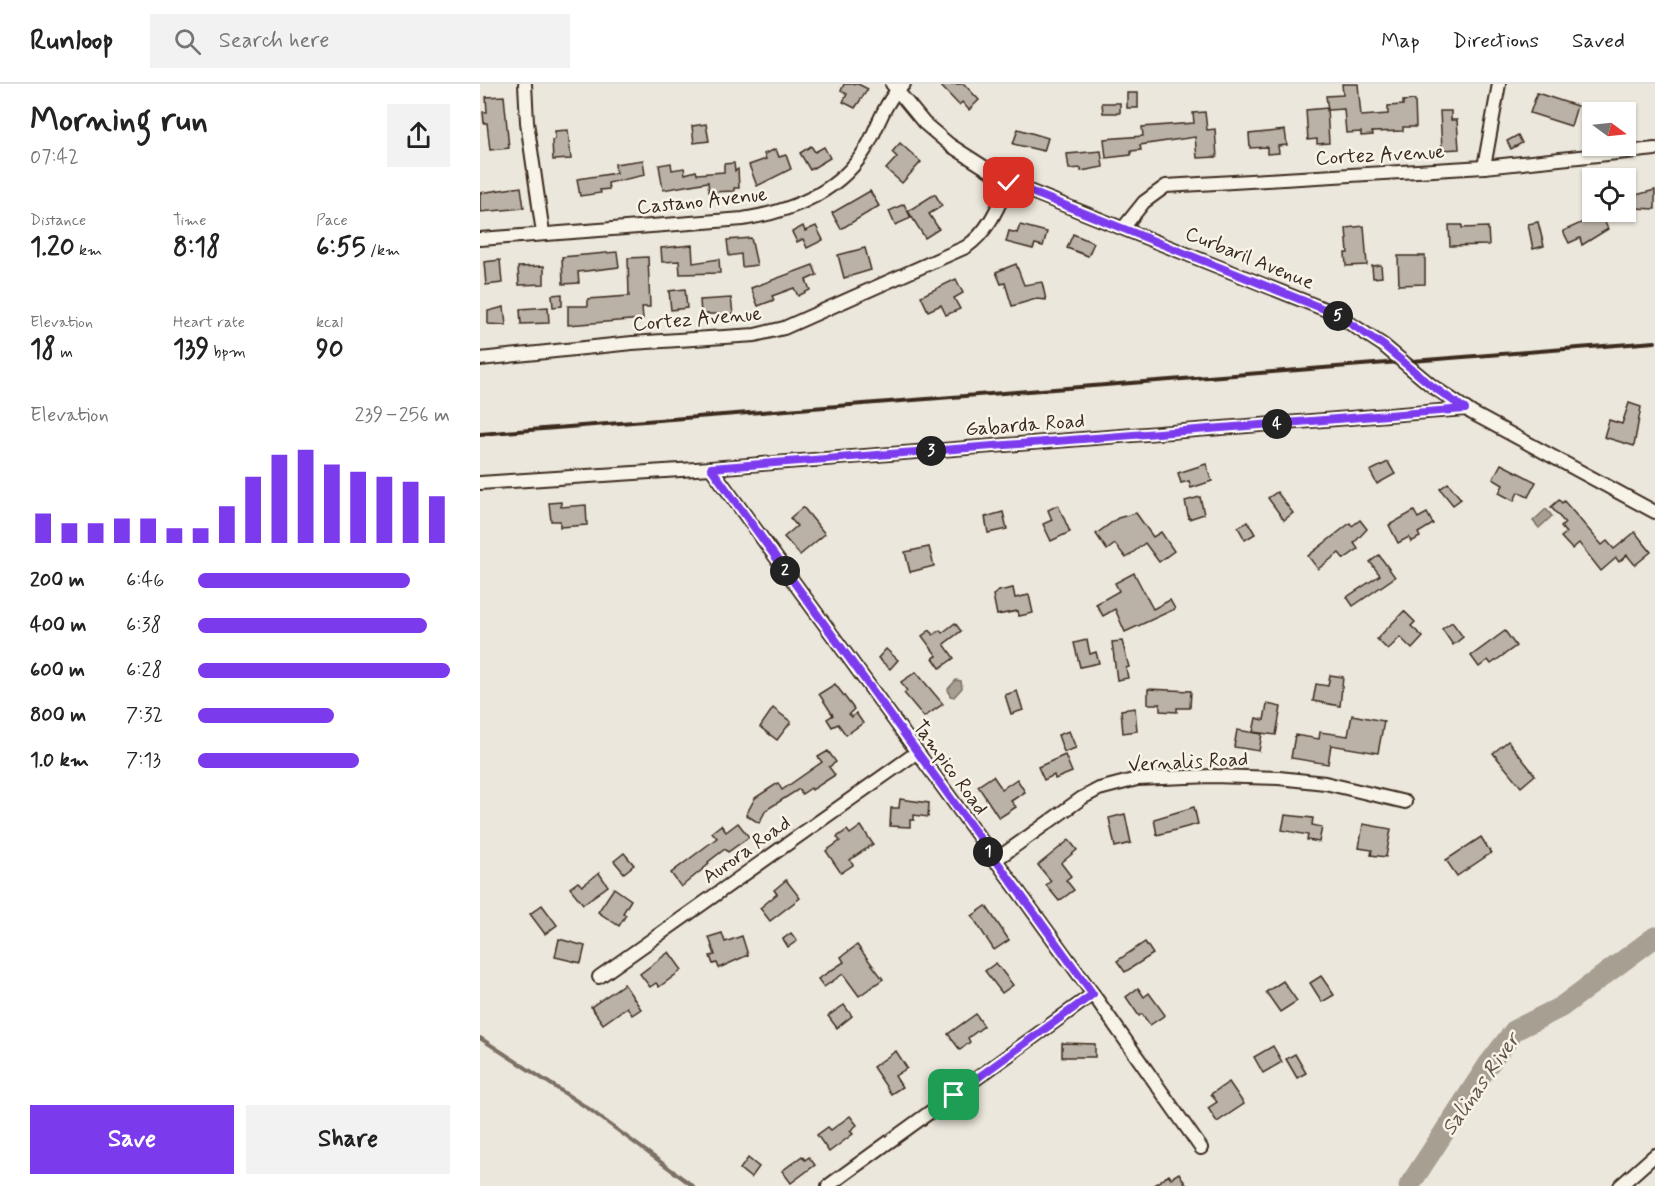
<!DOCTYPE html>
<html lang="en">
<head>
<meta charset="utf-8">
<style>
	:root { --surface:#fff; --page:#f2f2f2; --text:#222; --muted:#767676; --line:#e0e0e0; --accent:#7c3aed }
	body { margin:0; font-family:Mynerve,sans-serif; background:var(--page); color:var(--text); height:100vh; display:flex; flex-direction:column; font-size:22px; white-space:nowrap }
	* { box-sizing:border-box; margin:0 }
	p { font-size:20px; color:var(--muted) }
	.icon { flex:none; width:33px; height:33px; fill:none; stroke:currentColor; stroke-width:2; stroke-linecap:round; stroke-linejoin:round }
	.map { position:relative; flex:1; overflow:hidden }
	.side { display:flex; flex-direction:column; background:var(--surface); width:480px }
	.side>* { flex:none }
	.needle { width:39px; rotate:105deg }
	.tools { position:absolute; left:1102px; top:18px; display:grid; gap:12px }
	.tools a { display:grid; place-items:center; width:54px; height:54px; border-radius:0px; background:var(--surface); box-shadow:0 2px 4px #0004; font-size:30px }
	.pin { position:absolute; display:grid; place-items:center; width:51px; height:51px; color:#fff; margin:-26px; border-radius:12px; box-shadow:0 3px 9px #0006 }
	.km { position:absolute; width:30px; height:30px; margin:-15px; border-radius:50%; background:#222; color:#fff; font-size:16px; line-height:30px; text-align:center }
	.round { display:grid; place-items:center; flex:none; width:63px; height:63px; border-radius:0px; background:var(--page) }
	.overview { display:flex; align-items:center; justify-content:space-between; height:102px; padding:0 30px }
	h1 { font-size:33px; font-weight:700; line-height:45px }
	.metrics { display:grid; grid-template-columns:repeat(3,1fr); gap:9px; height:102px; padding:6px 30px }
	.metrics div { display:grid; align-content:center }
	.metrics b { font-size:26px; font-weight:700 }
	.metrics small { font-size:16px; font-weight:400 }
	.metrics p { font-size:16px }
	.chart { height:168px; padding:12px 30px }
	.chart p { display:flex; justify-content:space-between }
	.chart svg { width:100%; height:108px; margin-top:6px; stroke:var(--accent); stroke-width:6 }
	.button { display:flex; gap:12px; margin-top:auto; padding:12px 30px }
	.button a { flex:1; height:69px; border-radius:0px; background:var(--accent); color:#fff; font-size:24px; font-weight:700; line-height:69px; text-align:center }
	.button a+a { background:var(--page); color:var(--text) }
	ul { padding:0 30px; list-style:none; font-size:20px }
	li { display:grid; grid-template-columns:96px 72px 1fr; align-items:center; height:45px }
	li i { height:15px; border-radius:8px; background:var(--accent) }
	header { display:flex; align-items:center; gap:36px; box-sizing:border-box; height:84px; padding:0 30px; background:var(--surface); border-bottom:2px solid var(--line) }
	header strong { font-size:28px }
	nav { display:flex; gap:33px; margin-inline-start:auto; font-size:21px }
	.search { width:420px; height:54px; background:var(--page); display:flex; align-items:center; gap:15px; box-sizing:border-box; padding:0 21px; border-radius:0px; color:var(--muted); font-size:22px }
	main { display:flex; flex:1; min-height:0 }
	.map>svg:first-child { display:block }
</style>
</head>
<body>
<header>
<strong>Runloop</strong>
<div class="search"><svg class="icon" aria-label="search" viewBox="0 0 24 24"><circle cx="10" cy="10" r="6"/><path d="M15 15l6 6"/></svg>Search here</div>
<nav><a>Map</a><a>Directions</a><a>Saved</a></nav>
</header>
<main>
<section class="side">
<div class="overview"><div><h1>Morning run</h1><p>07:42</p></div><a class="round"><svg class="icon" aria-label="share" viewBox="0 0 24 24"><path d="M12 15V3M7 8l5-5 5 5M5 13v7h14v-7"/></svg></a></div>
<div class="metrics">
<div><p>Distance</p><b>1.20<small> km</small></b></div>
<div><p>Time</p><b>8:18</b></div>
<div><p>Pace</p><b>6:55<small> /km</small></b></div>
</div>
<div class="metrics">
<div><p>Elevation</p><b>18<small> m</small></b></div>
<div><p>Heart rate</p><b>139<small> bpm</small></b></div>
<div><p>kcal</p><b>90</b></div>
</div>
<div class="chart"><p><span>Elevation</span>239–256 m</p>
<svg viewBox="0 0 160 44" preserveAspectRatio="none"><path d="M5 44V32M15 44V36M25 44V36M35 44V34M45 44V34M55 44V38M65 44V38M75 44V29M85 44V17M95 44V8M105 44V6M115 44V12M125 44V15M135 44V17M145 44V19M155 44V25"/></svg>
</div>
<ul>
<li><b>200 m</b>6:46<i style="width:84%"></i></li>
<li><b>400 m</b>6:38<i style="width:91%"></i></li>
<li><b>600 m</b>6:28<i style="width:100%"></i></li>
<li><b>800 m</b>7:32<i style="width:54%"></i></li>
<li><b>1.0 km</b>7:13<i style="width:64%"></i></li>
</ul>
<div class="button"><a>Save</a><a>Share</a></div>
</section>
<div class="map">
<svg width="1175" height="1102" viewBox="0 0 1175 1102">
	<rect width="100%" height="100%" fill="#ece7dc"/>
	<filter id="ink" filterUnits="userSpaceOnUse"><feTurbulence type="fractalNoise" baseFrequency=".0167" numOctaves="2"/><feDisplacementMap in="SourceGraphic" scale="12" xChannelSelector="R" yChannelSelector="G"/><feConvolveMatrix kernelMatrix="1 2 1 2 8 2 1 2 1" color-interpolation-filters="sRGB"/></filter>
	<g filter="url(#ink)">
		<g fill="#a89f93" stroke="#7c7064" stroke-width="1.5">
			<polygon points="1066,425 1072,432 1059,444 1053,437"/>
			<polygon points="476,596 481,597 482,604 474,613 470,612 468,605"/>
		</g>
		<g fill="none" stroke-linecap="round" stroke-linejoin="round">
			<polyline stroke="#7c7064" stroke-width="4" points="0,954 109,1025 213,1102"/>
			<polyline stroke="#a89f93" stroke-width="21" points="929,1102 1008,981 1035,946 1081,923 1175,853"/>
		</g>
		<g fill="#bab2a7" stroke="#3b2a1e" stroke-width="1.5">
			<polygon points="364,0 378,0 388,5 375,24 363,18 367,10 361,7"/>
			<polygon points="459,0 484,0 499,16 489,26 482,18 479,21"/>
			<polygon points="862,0 878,0 881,32 908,30 908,22 923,21 923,17 935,16 936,43 923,43 923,47 892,48 893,51 881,52 881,48 866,49 864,25 848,26 846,12 863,11"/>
			<rect x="647" y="9" width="11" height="15"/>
			<polygon points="1057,9 1097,22 1091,42 1050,29"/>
			<polygon points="24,12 29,64 10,66 7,39 4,39 3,28 7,28 6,13"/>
			<polygon points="622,19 640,19 640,29 623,29"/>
			<polygon points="847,24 849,59 837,60 837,55 828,56 826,26"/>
			<polygon points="960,27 971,27 971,36 977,36 979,65 962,66"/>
			<polygon points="725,28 727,46 735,45 737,73 717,74 715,53 660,61 661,66 651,67 651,71 626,74 624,55 663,52 662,43 714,39 713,29"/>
			<polygon points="226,40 229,57 214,59 212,42"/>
			<polygon points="538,45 568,54 564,67 533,60"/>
			<polygon points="88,46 91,75 73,76 72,56 75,55 75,47"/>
			<polygon points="805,46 807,61 798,62 799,69 787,70 787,63 770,64 769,50"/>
			<polygon points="1038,51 1042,59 1031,65 1027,57"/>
			<polygon points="420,59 441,78 422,99 406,85 417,73 412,68"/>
			<polygon points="331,62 335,68 344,63 350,74 330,86 320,69"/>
			<polygon points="296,65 299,73 306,71 311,85 277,102 269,81 286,75 284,70"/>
			<polygon points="621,67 623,83 601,87 601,84 589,85 587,70"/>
			<polygon points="163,76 165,91 128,99 129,105 120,106 121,109 100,112 97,95 136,89 135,80"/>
			<polygon points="191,79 192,86 204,84 205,90 216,87 217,90 244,88 244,80 254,79 255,87 258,85 259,104 254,104 254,107 229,108 228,98 183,106 179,81"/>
			<polygon points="41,103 44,124 0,128 0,109"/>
			<polygon points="1175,106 1175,125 1154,124 1152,112"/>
			<polygon points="390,107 399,122 361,145 352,129"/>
			<polygon points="455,110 462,122 449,130 459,145 445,154 428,127"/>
			<polygon points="424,120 431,134 415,141 409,127"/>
			<polygon points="1121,130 1128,145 1102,161 1100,154 1089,159 1083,147"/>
			<polygon points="1058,138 1064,162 1053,165 1048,140"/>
			<polygon points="540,141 567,148 563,162 555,160 553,165 526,158 529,147 537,149"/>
			<polygon points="969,141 982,141 982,144 1008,143 1009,161 970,162"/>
			<polygon points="323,142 325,147 336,142 343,156 327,164 323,155 317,158 312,148"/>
			<polygon points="884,142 887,181 866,182 865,169 868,169 866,144"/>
			<polygon points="593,150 614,159 608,172 587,164"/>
			<polygon points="271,154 277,181 262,183 261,170 249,172 247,156"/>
			<polygon points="212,161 213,179 239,175 240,189 200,190 199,177 182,178 181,164"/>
			<polygon points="385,164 391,186 364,194 358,171"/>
			<polygon points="137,168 139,183 98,188 99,199 83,200 82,173"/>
			<polygon points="918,172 945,172 945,200 919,201"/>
			<polygon points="168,173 170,223 162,223 163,235 88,241 88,222 108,222 108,215 149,212 148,174"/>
			<polygon points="20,176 22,199 6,201 4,178"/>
			<polygon points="536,180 544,201 562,198 566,216 556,215 532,222 525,199 521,200 516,188"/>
			<polygon points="333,181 337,191 326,196 330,206 318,212 314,204 292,212 294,216 278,222 271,204"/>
			<polygon points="901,181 902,193 893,194 892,182"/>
			<polygon points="64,182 64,200 39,201 38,183"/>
			<polygon points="476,195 483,209 474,214 480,225 466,231 461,221 448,227 441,212"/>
			<polygon points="205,205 207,224 191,226 189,207"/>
			<polygon points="82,210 82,222 73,223 72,211"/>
			<polygon points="251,214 253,230 221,230 220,216"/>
			<polygon points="24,223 26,241 8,240 8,227"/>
			<polygon points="68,223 69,239 41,240 40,225"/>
			<polygon points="1149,319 1161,323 1154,362 1124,353 1129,336 1142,340"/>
			<polygon points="908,378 915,390 897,400 890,387"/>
			<polygon points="726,380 732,397 711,404 709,397 701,399 698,389"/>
			<polygon points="1021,380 1056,398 1048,413 1038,408 1034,417 1019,409 1023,401 1013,395"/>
			<polygon points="968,399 981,415 973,421 960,405"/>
			<polygon points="797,408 813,429 804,436 788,414"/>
			<polygon points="720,413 724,430 709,435 705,417"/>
			<polygon points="1079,416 1082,419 1084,417 1122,461 1127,457 1134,465 1155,448 1171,468 1155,481 1147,471 1139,478 1136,474 1121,487 1099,459 1092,465 1081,453 1086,449 1081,443 1085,439 1071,423"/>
			<polygon points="81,418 81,423 106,421 107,441 80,443 80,437 71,437 69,419"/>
			<polygon points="578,421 590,448 571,457 563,440 572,436 568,426"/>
			<polygon points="323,423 345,450 320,471 304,453 317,442 310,434"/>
			<polygon points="934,427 938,434 947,429 953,440 938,449 940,453 931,458 929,453 918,459 909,441"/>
			<polygon points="523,428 527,445 508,449 505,433"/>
			<polygon points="656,429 673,453 681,448 694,467 679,478 665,459 646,474 635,460 627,466 616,450 638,434"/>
			<polygon points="880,436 887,445 874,459 878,465 864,475 859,469 838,485 828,472 870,439 872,442"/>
			<polygon points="768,438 775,450 765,456 758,443"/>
			<polygon points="449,463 454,482 430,488 425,468"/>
			<polygon points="899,471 915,493 873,522 867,513 900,491 890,478"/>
			<polygon points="654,489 673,525 690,516 695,525 645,548 635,525 623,532 616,520 639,507 635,499"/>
			<polygon points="533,504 535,514 549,511 553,529 539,532 538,527 517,531 513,511 519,507"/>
			<polygon points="924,527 935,538 931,542 943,553 932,565 920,553 908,566 897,555"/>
			<polygon points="972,538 983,553 973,561 962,545"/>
			<polygon points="475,539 481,547 464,560 474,574 460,584 453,574 457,572 442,552 450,546 453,551 460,546 462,549"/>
			<polygon points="1025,547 1036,562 1011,580 1008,576 999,583 991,572"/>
			<polygon points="607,556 610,570 616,568 619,579 600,583 594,559"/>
			<polygon points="642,557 649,583 646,584 648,594 637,596 632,558"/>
			<polygon points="406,565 418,576 410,585 398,574"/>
			<polygon points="436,588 463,620 444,633 424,609 427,607 421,598"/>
			<polygon points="850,591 863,593 860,622 833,617 836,600 848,602"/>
			<polygon points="355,600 374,625 369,630 372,633 376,629 383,639 366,651 358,640 352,643 347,635 353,631 339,610"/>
			<polygon points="668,605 711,607 710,624 697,624 697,628 680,627 680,620 668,620"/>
			<polygon points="537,607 543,626 531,630 525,611"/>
			<polygon points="787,620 801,623 796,651 773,648 776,634 784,636"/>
			<polygon points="293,624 311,638 297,656 280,643"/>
			<polygon points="655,624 657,647 643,649 641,626"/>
			<polygon points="872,631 904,637 898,669 851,661 848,680 811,674 815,651 839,655 840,648 868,652"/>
			<polygon points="757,646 782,650 779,667 754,663"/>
			<polygon points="589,647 596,664 584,668 578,651"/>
			<polygon points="1028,657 1055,691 1041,703 1013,669"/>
			<polygon points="348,667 356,678 349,683 355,691 332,706 331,704 322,710 319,705 286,726 279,739 266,731 275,714 298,699 302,706 342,678 338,673"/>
			<polygon points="585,671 592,688 575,695 574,691 564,696 558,683"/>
			<polygon points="513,692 522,705 537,695 545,708 531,717 536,723 519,734 498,702"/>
			<polygon points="420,715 449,719 448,733 434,731 434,736 430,736 430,743 410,742 411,724 419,724"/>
			<polygon points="714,723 718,740 677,751 674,735"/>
			<polygon points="645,730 651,759 635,763 629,734"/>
			<polygon points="805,731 833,734 832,741 842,743 839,758 827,756 828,751 802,746"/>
			<polygon points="258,739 269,753 248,768 245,765 228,778 229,780 201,803 191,789 237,754 232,748 241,741 246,748"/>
			<polygon points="883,740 911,745 906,773 891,771 892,766 879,764"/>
			<polygon points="381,742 393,760 370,776 373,781 361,789 346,767 360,757 357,753 367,746 370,750"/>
			<polygon points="1001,753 1011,769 977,792 966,776"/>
			<polygon points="589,756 597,766 581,779 591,792 586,796 594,806 579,817 566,801 571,797 558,781"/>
			<polygon points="144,769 154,781 144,789 134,777"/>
			<polygon points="119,789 128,802 103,820 90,804 98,798 102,802"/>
			<polygon points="306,796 320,814 290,837 280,824 297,810 294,806"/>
			<polygon points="134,804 151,816 143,829 146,831 139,842 118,828"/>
			<polygon points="62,821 77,841 65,850 50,830"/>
			<polygon points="506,822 529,856 514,866 492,832"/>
			<polygon points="242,849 245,858 262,852 268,871 239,884 237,879 233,880 230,872 235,871 229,853"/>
			<polygon points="311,849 317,857 308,863 303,855"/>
			<polygon points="79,855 105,862 101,879 75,873"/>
			<polygon points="665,858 673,870 645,888 637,877"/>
			<polygon points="377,861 403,895 379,912 363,890 344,903 338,895 364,878 361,873"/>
			<polygon points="189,868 202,886 179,903 176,899 170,903 160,890"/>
			<polygon points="516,879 533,901 522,909 505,887"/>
			<polygon points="841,892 854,911 842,918 830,899"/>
			<polygon points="803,897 817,917 800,928 786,908"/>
			<polygon points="144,900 161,925 152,931 147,923 123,940 111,923"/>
			<polygon points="658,904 664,913 669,909 685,931 670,941 662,930 659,932 646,913"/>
			<polygon points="364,921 372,932 357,944 348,932"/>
			<polygon points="496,930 504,942 488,954 490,958 480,966 468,950"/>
			<polygon points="582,959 615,960 615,973 582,973"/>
			<polygon points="793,962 802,978 783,989 774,973"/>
			<polygon points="416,967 427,984 415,992 422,1003 411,1010 393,983"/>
			<polygon points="815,970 826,989 817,994 806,975"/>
			<polygon points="749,998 764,1020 737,1038 728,1024 737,1018 731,1010"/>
			<polygon points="370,1032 377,1041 370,1047 373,1050 349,1068 337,1051 348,1043 351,1046"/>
			<polygon points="322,1072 325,1076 329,1073 335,1081 311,1099 302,1087"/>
			<polygon points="268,1074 279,1083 271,1094 260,1085"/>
			<polygon points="699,1089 707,1102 672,1102 689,1091 691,1094"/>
		</g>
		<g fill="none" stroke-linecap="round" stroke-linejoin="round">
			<g stroke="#3b2a1e" stroke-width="16">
				<g id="minor">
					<polyline points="45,0 47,38 63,149"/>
					<polyline points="412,0 444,39 470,61 529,99 854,229 903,261 952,302 992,329 1175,428"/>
					<polyline points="1004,83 1019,0"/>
					<polyline points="644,143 664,118 686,102 1004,83 1175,65"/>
					<path d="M 0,155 L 263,135 C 313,127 364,106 389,59 C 399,39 406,15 424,0"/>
					<path d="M 0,275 L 152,259 L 275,251 L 304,244 L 486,163 C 509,147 518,123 529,99"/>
					<polyline points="231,384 613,910 721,1064"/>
					<polyline points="0,399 231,384 985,325"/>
					<polyline points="514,777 602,714 619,705 657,695 732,692 799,694 845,699 925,718"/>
					<polyline points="119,893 436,669"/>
					<polyline points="348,1102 613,910"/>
					<polyline points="1140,1102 1175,1071"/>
				</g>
			</g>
			<use href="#minor" stroke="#f7f3e8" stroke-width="12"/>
			<polyline stroke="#3b2a1e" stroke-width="4" points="0,350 1175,258"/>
		</g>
	</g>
	<g fill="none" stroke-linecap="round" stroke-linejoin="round" filter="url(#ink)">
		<g stroke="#fff" stroke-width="12">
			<polyline id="route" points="474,1011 613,910 231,384 985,325 952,302 903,261 854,229 529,99"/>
		</g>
		<use href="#route" stroke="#7c3aed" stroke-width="8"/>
	</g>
	<g text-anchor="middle" stroke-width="5" stroke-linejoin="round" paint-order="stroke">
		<g font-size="20" fill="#3b2a1e" stroke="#f7f3e8">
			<text transform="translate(900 70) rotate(-3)" y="7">Cortez Avenue</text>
			<text transform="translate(222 116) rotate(-6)" y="7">Castano Avenue</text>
			<text transform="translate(770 173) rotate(22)" y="7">Curbaril Avenue</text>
			<text transform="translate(217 234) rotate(-5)" y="7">Cortez Avenue</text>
			<text transform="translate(545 340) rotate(-4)" y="7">Gabarda Road</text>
			<text transform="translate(708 677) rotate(-3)" y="7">Vernalis Road</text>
			<text transform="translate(471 683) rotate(54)" y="7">Tampico Road</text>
			<text transform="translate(266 765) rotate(-35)" y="7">Aurora Road</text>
		</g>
		<g font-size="21" font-style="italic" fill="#615347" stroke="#f7f3e8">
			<text transform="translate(1000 1000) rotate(-55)" y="7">Salinas River</text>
		</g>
	</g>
</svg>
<div class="tools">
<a><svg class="needle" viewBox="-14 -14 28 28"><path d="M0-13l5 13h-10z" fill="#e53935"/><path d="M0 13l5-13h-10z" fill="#767676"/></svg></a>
<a><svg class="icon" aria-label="locate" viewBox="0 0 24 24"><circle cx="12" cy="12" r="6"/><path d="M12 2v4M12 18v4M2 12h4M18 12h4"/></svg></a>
</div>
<div class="pin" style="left:474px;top:1011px;background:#1e9e55"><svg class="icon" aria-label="arrive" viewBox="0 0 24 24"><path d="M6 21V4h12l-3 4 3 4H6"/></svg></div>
<div class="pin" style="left:529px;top:99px;background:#d93025"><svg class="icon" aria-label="check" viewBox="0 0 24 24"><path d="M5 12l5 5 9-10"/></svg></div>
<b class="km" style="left:508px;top:768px">1</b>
<b class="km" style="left:305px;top:487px">2</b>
<b class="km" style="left:451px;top:367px">3</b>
<b class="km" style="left:797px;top:340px">4</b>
<b class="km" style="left:858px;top:232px">5</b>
</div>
</main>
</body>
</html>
